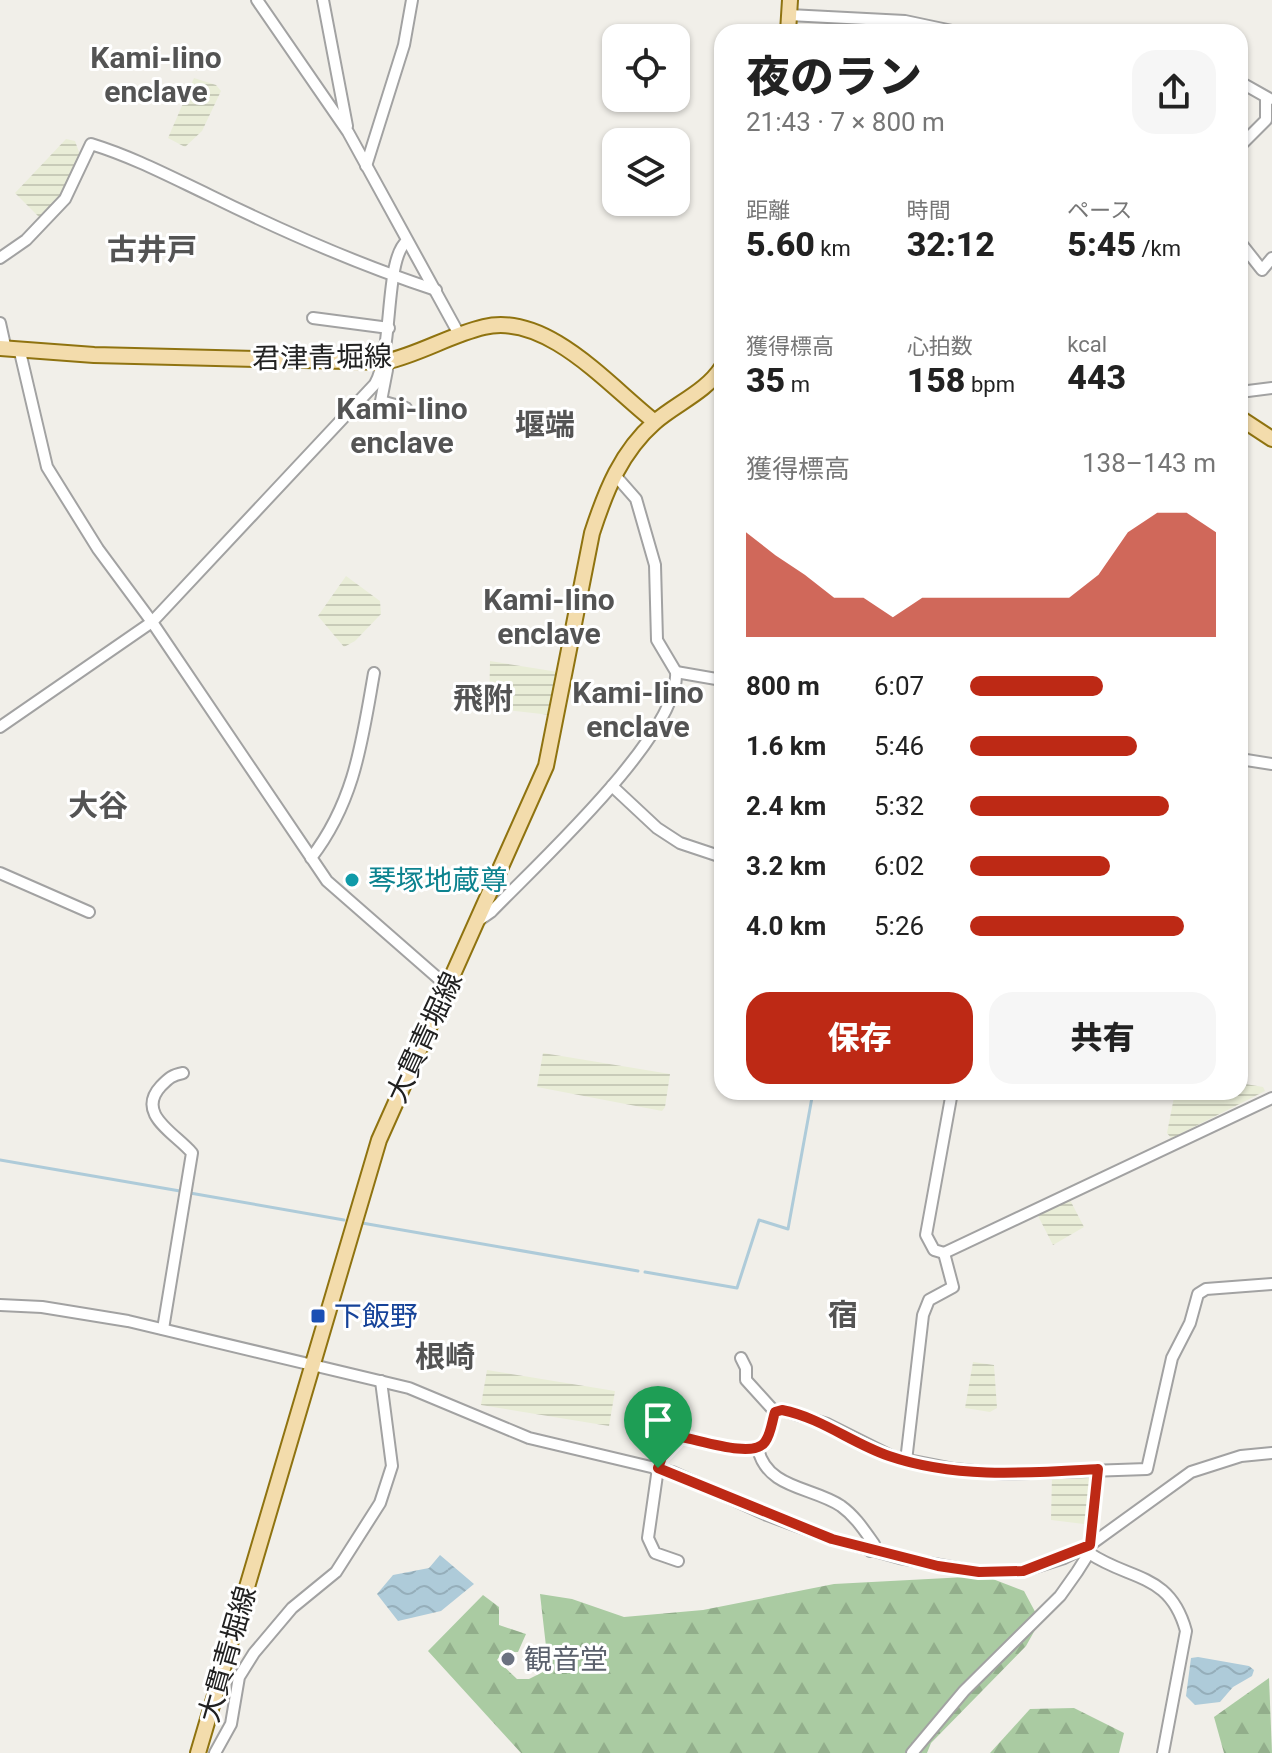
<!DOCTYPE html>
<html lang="ja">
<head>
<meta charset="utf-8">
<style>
	:root { --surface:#fff; --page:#f6f6f6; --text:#222; --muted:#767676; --accent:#bd2915 }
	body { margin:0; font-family:Roboto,"Noto Sans JP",sans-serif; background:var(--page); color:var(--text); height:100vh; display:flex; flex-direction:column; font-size:30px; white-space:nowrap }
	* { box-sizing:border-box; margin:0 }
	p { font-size:26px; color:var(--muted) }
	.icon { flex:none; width:44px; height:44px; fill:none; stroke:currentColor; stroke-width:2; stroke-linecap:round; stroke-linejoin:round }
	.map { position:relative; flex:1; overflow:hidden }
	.details { position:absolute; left:714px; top:24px; width:534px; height:1076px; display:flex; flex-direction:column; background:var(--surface); border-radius:24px; box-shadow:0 2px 6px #0004 }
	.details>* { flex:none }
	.fabs { position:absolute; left:602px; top:24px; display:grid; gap:16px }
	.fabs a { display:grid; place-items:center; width:88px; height:88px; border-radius:16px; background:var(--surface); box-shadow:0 2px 6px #0004; font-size:40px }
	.pin { position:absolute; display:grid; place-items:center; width:68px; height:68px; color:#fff; margin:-82px -34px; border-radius:50% 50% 50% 0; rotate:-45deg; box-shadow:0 0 8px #0007 }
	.pin .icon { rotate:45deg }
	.round { display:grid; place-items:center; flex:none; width:84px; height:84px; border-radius:24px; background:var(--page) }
	.summary { display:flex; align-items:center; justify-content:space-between; height:136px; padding:0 32px }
	h1 { font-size:44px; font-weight:800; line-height:60px }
	.metrics { display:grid; grid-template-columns:repeat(3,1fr); gap:12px; height:136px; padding:8px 32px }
	.metrics div { display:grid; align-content:center }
	.metrics b { font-size:34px; font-weight:800 }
	.metrics small { font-size:22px; font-weight:400 }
	.metrics p { font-size:22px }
	.chart { height:224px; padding:16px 32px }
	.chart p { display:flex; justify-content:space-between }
	.chart svg { width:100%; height:144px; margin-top:8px; fill:var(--accent); opacity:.7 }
	.button { display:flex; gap:16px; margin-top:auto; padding:16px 32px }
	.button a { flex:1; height:92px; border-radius:24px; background:var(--accent); color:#fff; font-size:32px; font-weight:800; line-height:92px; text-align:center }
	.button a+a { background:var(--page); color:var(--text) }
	ul { padding:0 32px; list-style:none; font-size:26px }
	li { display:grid; grid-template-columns:128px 96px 1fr; align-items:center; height:60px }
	li i { height:20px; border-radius:10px; background:var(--accent) }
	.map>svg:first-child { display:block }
</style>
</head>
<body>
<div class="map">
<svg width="1272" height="1753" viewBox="0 0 1272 1753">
	<defs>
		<pattern id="farmland-rules" width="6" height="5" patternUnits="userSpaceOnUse" patternTransform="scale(2)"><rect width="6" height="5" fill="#e9edd7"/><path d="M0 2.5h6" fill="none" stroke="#c8cbb8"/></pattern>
		<pattern id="forest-firs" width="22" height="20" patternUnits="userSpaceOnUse" patternTransform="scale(2)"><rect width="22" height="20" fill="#aacba2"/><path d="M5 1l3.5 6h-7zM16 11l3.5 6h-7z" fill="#92ae8b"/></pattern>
		<pattern id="water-waves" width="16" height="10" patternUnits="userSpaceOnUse" patternTransform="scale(2)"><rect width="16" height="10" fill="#aecbd9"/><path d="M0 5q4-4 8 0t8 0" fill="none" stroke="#95aeba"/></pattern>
	</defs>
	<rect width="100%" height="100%" fill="#f1efe9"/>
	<g fill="url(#farmland-rules)">
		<polygon points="194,78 216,85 221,91 202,131 185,147 168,138"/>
		<polygon points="66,139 75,141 80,155 75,174 59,199 40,218 15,193"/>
		<polygon points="346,576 380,601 381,614 355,641 344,647 318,616"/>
		<polygon points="490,661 558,672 551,715 489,708"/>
		<polygon points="543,1053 670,1074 665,1107 662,1111 537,1087"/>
		<polygon points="1240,1083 1263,1087 1265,1091 1176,1136 1171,1138 1167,1133 1175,1092 1240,1092"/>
		<polygon points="1069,1198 1084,1227 1053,1245 1037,1214"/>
		<polygon points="973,1362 994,1365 997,1408 990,1412 965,1408"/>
		<polygon points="487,1370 615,1391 609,1426 481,1405"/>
		<polygon points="1052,1476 1094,1476 1084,1524 1051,1520"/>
	</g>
	<g fill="url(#forest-firs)">
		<polygon points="985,1576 1024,1591 1040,1621 1026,1646 931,1743 927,1753 521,1753 428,1651 483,1595 499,1607 499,1625 526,1634 518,1652 503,1652 497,1660 517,1679 529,1679 545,1671 547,1655 540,1594 572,1599 624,1617 703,1610 834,1584"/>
		<polygon points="1269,1678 1272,1753 1224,1753 1214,1717"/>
		<polygon points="1074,1708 1124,1733 1119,1753 990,1753 1030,1709"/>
	</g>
	<g fill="url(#water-waves)">
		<polygon points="440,1555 474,1584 441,1611 398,1621 377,1594 393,1575 429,1568"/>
		<polygon points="1198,1657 1249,1666 1254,1670 1252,1676 1233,1687 1220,1702 1195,1705 1186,1696 1191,1658"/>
	</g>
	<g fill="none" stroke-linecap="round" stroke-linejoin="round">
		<g stroke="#aecbd9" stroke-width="3">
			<polyline points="0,1160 180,1191"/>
			<polyline points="190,1193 344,1220"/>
			<polyline points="362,1223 638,1271"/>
			<polyline points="645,1272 737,1288 759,1220 788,1229 813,1092"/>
		</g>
		<g stroke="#a2a2a2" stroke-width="14">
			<g id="minor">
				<polyline points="257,0 348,132 460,336"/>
				<polyline points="323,0 347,126"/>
				<polyline points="789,15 905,21 957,32"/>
				<polyline points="1240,82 1270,99"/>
				<polyline points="1240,146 1266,120 1266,100"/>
				<polyline points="366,166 404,45 412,0"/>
				<polyline points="1240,242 1262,270 1272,258"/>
				<path d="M 0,258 L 26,240 L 65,199 L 91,144 C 133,157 169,176 209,195 C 282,231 359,265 436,290"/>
				<polyline points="313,318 389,328"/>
				<polyline points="0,323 6,350"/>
				<polyline points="20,352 47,467 98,549 152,622 327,881 447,986"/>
				<polyline points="387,370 381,401 406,408"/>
				<polyline points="1240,392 1272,388"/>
				<polyline points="676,672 722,680"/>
				<path d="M 0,727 L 152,622 L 375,384 C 394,350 384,259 407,241"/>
				<polyline points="1240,759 1272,764"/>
				<polyline points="612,786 657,828 680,843 722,857"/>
				<path d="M 311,858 C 355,801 362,741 374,673"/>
				<polyline points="0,873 89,912"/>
				<path d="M 478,921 L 491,912 C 534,867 681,733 676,672 L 657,640 L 655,565 L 636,499 L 614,474"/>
				<polyline points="944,1253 1272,1098"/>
				<polyline points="944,1253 934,1250 926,1235 952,1092"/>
				<polyline points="0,1305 42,1307 128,1321 409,1388 529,1438 672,1472 767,1515 832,1539 900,1558 979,1572 1023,1571 1064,1558 1090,1545 1191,1472 1241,1456 1272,1453"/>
				<path d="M 163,1329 L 192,1153 C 175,1133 135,1114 161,1086 C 169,1078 172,1075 183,1073"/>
				<polyline points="741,1358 746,1368 746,1380 775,1412"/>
				<path d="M 758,1449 C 767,1489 813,1487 841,1506 C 855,1516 864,1530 874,1544 L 870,1551"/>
				<polyline points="906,1461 923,1315 929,1300 953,1287 944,1253"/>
				<path d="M 1089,1553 C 1130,1581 1170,1572 1186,1631 L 1163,1753"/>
				<path d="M 678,1561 L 655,1553 L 648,1538 L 658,1468 L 662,1457 L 681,1437 C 700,1440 754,1459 765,1442 C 771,1435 772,1421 775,1412 L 782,1410 L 827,1424 L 893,1457 L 954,1469 L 1004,1474 L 1147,1469 L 1172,1358 L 1190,1323 L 1198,1294 L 1206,1289 L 1272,1284"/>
				<polyline points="215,1753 231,1724 239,1677 254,1653 292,1608 336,1572 380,1503 392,1466 381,1381"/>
				<polyline points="912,1753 964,1691 1060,1596 1077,1572 1089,1553 1098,1469"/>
			</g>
		</g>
		<g stroke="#8f7310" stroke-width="18">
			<g id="major">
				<polyline points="788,32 790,0"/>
				<path d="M 0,348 L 94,355 L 385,362 C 420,354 450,335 484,327 C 547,312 609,386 655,422"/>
				<polyline points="1240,418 1272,439"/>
				<path d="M 198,1753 L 379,1140 L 546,766 L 592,533 C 606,490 621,452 655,422 C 677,403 706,392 722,367"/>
			</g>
		</g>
		<use href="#minor" stroke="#fff" stroke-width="10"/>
		<use href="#major" stroke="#f3dcac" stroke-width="14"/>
	</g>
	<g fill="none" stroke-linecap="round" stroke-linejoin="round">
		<g stroke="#fff" stroke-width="16">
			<path id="route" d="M 782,1410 C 822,1418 851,1443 889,1456 C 956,1479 1029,1473 1098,1469 L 1090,1545 L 1023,1571 L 979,1572 L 938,1566 L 832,1539 L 658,1468 L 662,1457 L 681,1437 C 700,1440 754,1459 765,1442 C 771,1434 772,1421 775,1412 Z"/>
		</g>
		<use href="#route" stroke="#bd2915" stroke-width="10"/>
	</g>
	<circle fill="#0f9aa8" stroke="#fff" stroke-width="3" cx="352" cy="880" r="8"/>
	<rect fill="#1a4fb4" stroke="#fff" stroke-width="3" x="310" y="1308" width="16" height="16" rx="4"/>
	<circle fill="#6b7280" stroke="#fff" stroke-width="3" cx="508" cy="1659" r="8"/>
	<g text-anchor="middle" stroke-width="6" stroke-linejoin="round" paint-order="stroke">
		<g font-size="28" fill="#212121" stroke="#fff">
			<text transform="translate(322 357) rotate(-1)" y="10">君津青堀線</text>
			<text transform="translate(424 1037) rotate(-65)" y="10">大貫青堀線</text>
			<text transform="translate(227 1654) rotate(-74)" y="10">大貫青堀線</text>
		</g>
		<g font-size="28" fill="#0d838f" stroke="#fff" text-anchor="start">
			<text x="368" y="890">琴塚地蔵尊</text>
		</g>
		<g font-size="28" fill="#164399" stroke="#fff" text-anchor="start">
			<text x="334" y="1326">下飯野</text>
		</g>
		<g font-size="28" fill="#5b616d" stroke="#fff" text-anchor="start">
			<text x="524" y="1669">観音堂</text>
		</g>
		<g font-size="30" font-weight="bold" fill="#545454" stroke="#fff">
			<text x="156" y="68">Kami-Iino<tspan x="156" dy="34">enclave</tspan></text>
			<text x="152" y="260">古井戸</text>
			<text x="402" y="419">Kami-Iino<tspan x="402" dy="34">enclave</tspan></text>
			<text x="545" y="435">堰端</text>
			<text x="549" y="610">Kami-Iino<tspan x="549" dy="34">enclave</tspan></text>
			<text x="638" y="703">Kami-Iino<tspan x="638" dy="34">enclave</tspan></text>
			<text x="483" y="709">飛附</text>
			<text x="98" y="816">大谷</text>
			<text x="843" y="1325">宿</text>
			<text x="445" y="1367">根崎</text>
		</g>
	</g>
</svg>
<div class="fabs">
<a><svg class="icon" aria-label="locate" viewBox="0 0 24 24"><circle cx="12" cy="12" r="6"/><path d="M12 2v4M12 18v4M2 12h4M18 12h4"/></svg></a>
<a><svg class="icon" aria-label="layers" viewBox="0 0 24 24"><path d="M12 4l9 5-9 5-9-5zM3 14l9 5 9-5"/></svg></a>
</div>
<div class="pin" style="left:658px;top:1468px;background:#1e9e55"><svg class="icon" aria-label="arrive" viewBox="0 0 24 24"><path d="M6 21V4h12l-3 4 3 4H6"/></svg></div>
<section class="details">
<div class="summary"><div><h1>夜のラン</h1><p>21:43 · 7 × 800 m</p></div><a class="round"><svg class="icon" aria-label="share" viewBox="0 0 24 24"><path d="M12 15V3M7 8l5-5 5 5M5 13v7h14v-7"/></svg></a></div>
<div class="metrics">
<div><p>距離</p><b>5.60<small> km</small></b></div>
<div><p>時間</p><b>32:12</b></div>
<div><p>ペース</p><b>5:45<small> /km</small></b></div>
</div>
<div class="metrics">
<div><p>獲得標高</p><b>35<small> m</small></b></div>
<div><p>心拍数</p><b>158<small> bpm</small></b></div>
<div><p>kcal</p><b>443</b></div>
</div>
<div class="chart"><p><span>獲得標高</span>138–143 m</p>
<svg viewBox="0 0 160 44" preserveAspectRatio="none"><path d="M0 44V12L10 19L20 25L30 32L40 32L50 38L60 32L70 32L80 32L90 32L100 32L110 32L120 25L130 12L140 6L150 6L160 12V44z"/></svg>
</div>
<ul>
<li><b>800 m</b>6:07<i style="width:54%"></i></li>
<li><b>1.6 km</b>5:46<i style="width:68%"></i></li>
<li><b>2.4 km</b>5:32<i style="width:81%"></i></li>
<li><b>3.2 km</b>6:02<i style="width:57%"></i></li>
<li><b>4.0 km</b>5:26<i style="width:87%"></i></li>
</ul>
<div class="button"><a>保存</a><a>共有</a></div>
</section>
</div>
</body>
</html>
